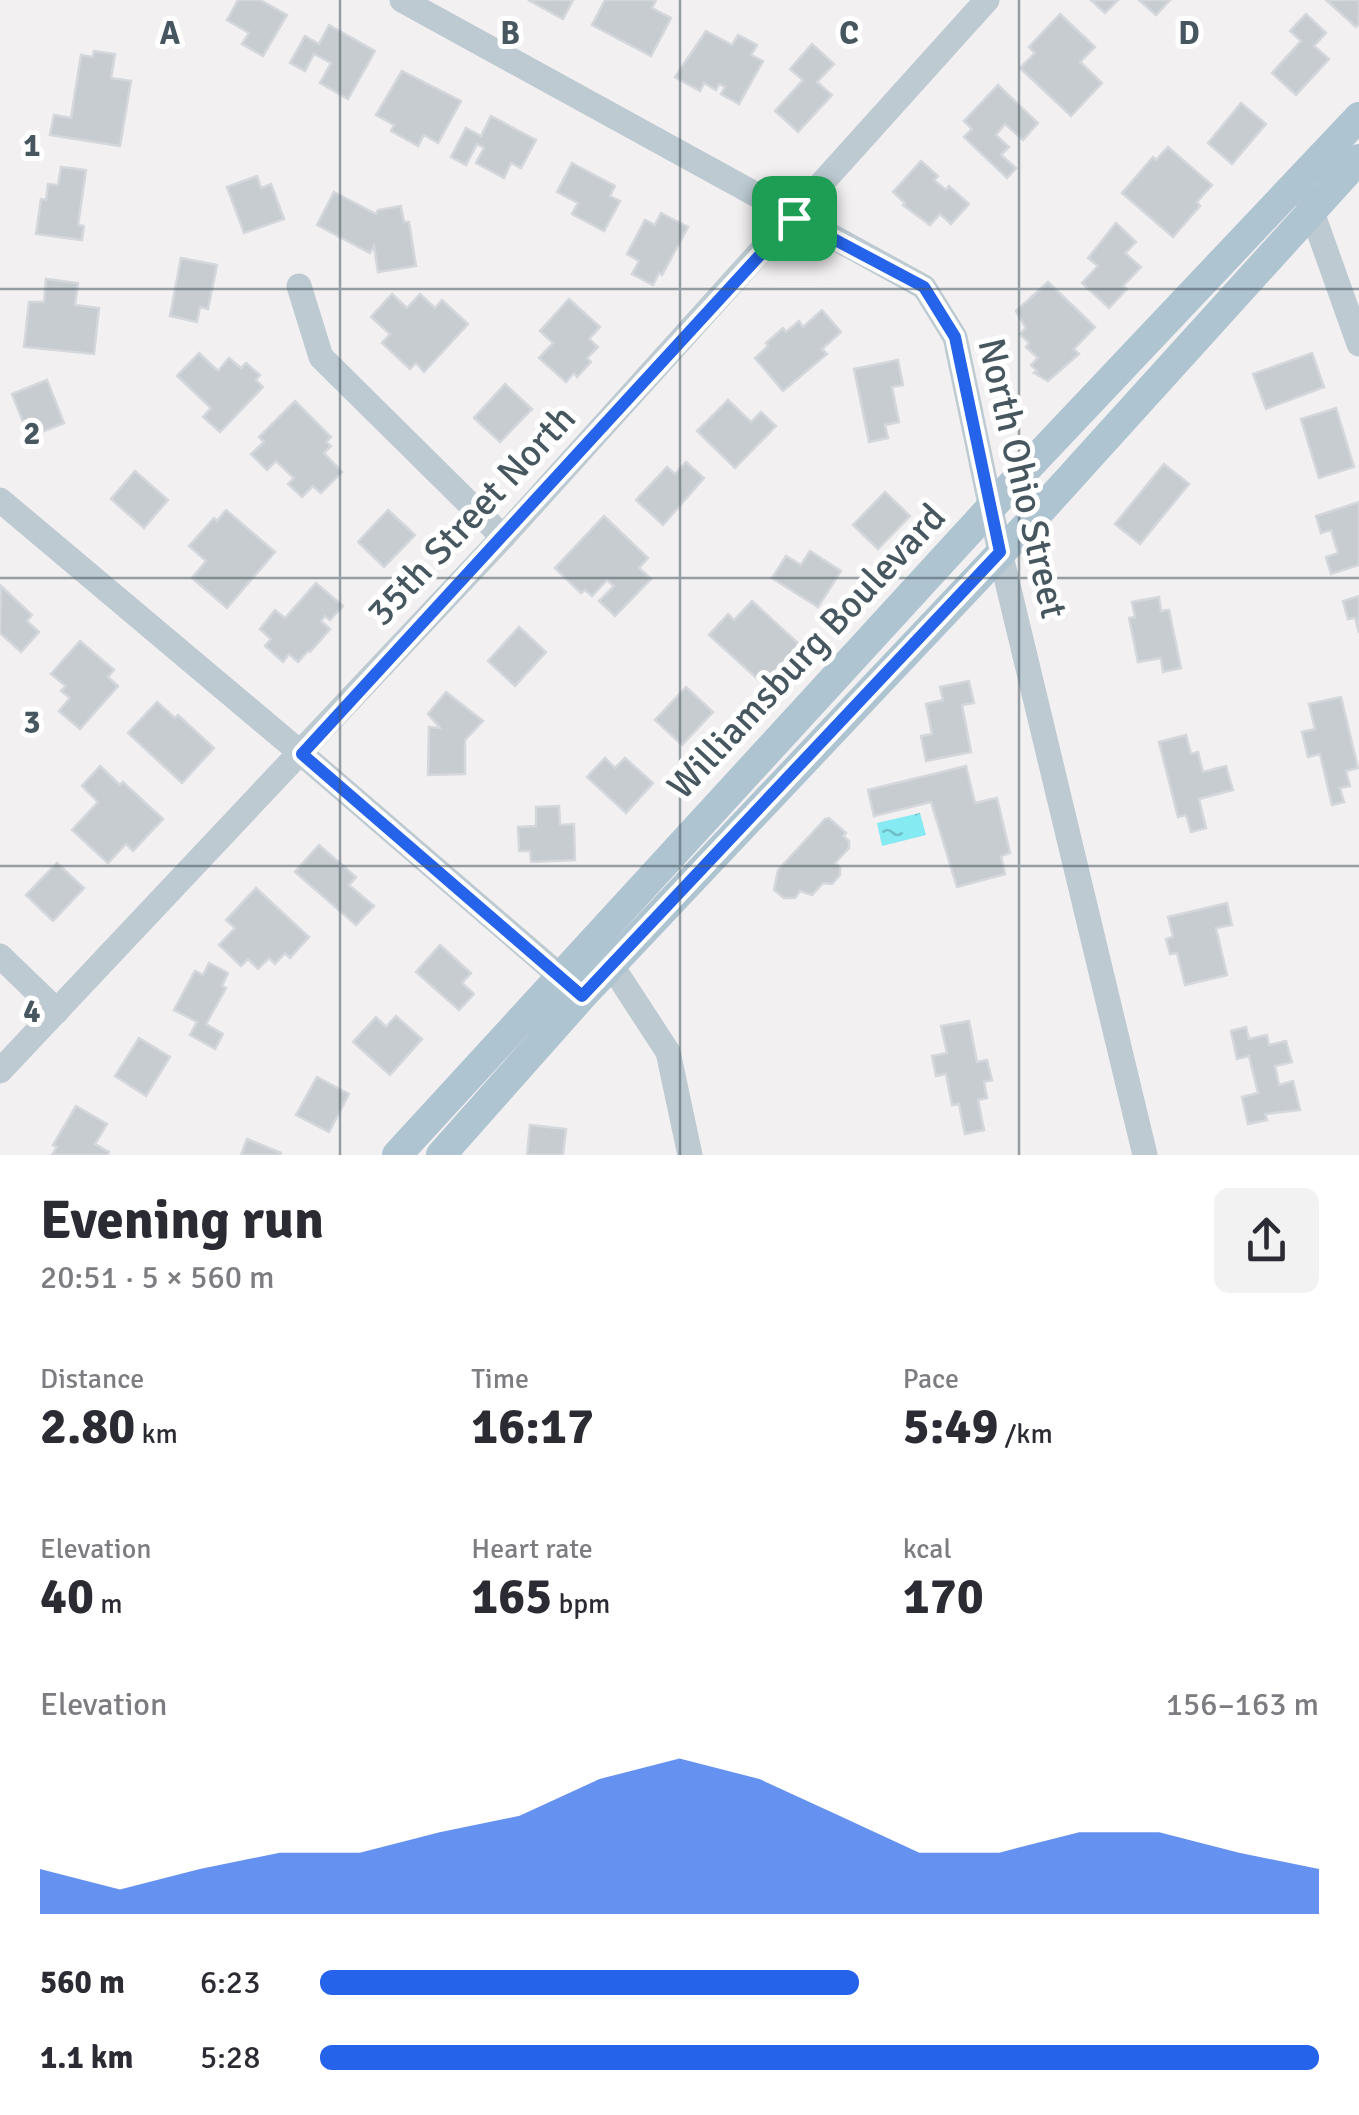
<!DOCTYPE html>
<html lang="en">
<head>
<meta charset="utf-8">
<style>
	:root { --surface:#fff; --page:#f2f2f3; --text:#2b2b33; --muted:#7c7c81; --accent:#2563eb }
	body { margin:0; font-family:Signika,sans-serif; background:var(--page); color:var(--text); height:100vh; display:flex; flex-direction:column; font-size:38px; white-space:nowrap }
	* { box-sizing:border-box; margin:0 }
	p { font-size:32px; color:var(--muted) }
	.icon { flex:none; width:55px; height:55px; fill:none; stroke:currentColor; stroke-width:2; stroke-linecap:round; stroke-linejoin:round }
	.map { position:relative; height:1155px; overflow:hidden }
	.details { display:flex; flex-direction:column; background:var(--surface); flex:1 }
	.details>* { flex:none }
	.pin { position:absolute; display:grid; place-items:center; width:85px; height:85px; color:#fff; margin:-42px; border-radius:20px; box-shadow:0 5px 15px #0006 }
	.round { display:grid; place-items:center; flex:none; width:105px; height:105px; border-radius:15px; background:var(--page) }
	.summary { display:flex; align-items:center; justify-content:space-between; height:170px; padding:0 40px }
	h1 { font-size:55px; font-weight:700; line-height:75px }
	.figures { display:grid; grid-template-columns:repeat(3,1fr); gap:15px; height:170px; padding:10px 40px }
	.figures div { display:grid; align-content:center }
	.figures b { font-size:50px; font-weight:700 }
	.figures small { font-size:28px; font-weight:400 }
	.figures p { font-size:28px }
	.chart { height:280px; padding:20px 40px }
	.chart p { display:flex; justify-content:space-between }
	.chart svg { width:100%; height:180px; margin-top:10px; fill:var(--accent); opacity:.7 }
	ul { padding:0 40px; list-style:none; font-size:32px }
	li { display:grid; grid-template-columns:160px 120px 1fr; align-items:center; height:75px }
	li i { height:25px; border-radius:12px; background:var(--accent) }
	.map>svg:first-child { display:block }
</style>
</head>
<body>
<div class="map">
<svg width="1359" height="1155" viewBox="0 0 1359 1155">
	<defs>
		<pattern id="water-ripples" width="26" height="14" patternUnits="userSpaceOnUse" patternTransform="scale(2.5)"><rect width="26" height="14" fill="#86eaf3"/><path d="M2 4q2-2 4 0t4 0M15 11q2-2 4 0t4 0" fill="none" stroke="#6fc0c8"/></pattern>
	</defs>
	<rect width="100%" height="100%" fill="#f3f0f1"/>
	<polygon fill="url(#water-ripples)" points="920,813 926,835 882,846 877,823"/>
	<g fill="#c7ccd0" stroke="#d4d7dc" stroke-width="2.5">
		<polygon points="238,0 260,0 287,15 263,56 242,44 249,33 227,20"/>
		<polygon points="528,0 573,0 563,19"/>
		<polygon points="605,0 656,0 652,8 671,18 651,56 592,25"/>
		<polygon points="1091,0 1118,0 1105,13"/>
		<polygon points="1139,0 1170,0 1156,15"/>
		<polygon points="1326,0 1359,0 1359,24 1356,27"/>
		<polygon points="1060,14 1095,47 1080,62 1102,83 1071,116 1020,68 1035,53 1029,47"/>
		<polygon points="1306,14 1326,33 1314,46 1329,59 1296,95 1272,73 1301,41 1290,31"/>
		<polygon points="329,25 375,51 348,99 320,83 331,63 314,54 305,71 290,63 305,36 319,44"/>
		<polygon points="706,31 732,45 738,35 757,45 751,55 763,61 739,104 721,94 725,87 719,84 716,90 704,83 700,91 675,77"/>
		<polygon points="812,44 834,64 817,82 832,95 798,132 775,111 803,80 790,69"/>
		<polygon points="94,51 115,54 111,78 131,81 120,146 50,135 54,115 71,118 81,55 93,57"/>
		<polygon points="402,71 461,101 438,143 424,135 418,146 391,131 394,125 376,115"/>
		<polygon points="998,85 1038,123 1023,140 1005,124 996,135 1009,147 1001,155 1016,168 1007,178 964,137 972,129 964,121"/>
		<polygon points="1241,103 1266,124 1232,164 1208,143"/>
		<polygon points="491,116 536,140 521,168 511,163 504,178 476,163 484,148 477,144 466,165 451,157 466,128 481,136"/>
		<polygon points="1168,147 1212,185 1197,202 1200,206 1173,237 1122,193 1153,157 1156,160"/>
		<polygon points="921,161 938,176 934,180 946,190 949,186 969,204 951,224 940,214 930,225 903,205 905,203 893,192"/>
		<polygon points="572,163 615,186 610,196 620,201 604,231 572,214 578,203 557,192"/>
		<polygon points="61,167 86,170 78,225 84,226 82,240 36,234 41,199 46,200 48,184 58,185"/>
		<polygon points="257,176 261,188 271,184 284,219 244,233 227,187"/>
		<polygon points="334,192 376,214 378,210 401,206 404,222 409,222 416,266 378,272 374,246 370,253 317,225"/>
		<polygon points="661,213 688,227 662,275 659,273 653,285 632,274 639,261 627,254 645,220 655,225"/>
		<polygon points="1116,223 1136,242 1125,253 1141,267 1123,286 1127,289 1109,308 1082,283 1098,266 1088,258"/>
		<polygon points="181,258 217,265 208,309 200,307 197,322 170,316"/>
		<polygon points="46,279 78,283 75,305 99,308 94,354 24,347 29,302 44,302"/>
		<polygon points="1048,282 1095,327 1074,349 1079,354 1048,381 1034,373 1037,371 1031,365 1038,358 1026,347 1029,343 1020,334 1026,328 1016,311"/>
		<polygon points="392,294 407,308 420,294 435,308 442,300 468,324 424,372 416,363 410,369 382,343 390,334 371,317"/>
		<polygon points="569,299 600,327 589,339 598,347 587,358 591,362 577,377 574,373 566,382 539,358 553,343 540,331"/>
		<polygon points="822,310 841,332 822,349 827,354 783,391 755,358 768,346 766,343 783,328 786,332 799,321 803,327"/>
		<polygon points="199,353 218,371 229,358 241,368 246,363 260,375 256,380 263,387 220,432 203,417 211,408 177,376"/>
		<polygon points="1312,353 1324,387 1266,409 1253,374"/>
		<polygon points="898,360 903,385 892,387 899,422 885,425 888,438 869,442 854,369"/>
		<polygon points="47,380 64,423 29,437 12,394"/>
		<polygon points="505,384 532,409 500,442 474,418"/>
		<polygon points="728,400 751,422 761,412 776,426 735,468 697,431"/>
		<polygon points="295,401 331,437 326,442 331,446 324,453 342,472 321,493 313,486 302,497 288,484 294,478 276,461 267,470 251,454 264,442 259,437"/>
		<polygon points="1336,408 1354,467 1319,478 1301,419"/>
		<polygon points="686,462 704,478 663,525 636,500 667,467 675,474"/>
		<polygon points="1164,464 1189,484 1140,544 1115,524"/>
		<polygon points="135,471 168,500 144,528 111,499"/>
		<polygon points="885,492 910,516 878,549 853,525"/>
		<polygon points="1359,502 1359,565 1331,574 1326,557 1338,553 1331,530 1321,533 1316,516"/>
		<polygon points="226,510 275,552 227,608 192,578 206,561 189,546 214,518 217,521"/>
		<polygon points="388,510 415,535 384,567 358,542"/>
		<polygon points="604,516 648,558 639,568 651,579 615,616 599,601 614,586 607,580 592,596 585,590 581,593 555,568"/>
		<polygon points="810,551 841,571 818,607 772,578 786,556 801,565"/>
		<polygon points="316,583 343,606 330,620 325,616 321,621 330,629 310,652 308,651 298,662 289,654 283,662 265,646 271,639 260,629 275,610 285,618"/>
		<polygon points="1,586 32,615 27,621 39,632 21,652 0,633"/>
		<polygon points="1359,596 1359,633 1355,618 1348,619 1343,601"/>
		<polygon points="1159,597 1161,611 1169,610 1181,668 1163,672 1161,658 1138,662 1129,618 1135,617 1132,602"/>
		<polygon points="752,601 799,644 763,684 709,635 728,614 734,620"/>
		<polygon points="519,627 546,652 515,686 488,661"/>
		<polygon points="80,641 114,670 108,677 118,686 80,729 59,711 70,698 61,691 66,686 51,674"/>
		<polygon points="969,681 974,703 962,705 971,752 926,761 921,736 932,734 926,704 943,700 940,687"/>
		<polygon points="686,687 713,712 682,745 655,720"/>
		<polygon points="446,692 483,721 465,740 465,774 428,775 429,727 440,728 428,714"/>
		<polygon points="1341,697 1358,768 1346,771 1350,786 1340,788 1344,802 1332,805 1320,754 1308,757 1302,732 1315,729 1309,704"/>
		<polygon points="157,702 175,718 178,715 214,748 182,783 128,733"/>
		<polygon points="1186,735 1191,754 1198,752 1203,772 1226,766 1233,790 1199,799 1206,828 1191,832 1186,815 1178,817 1159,742"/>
		<polygon points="605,758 615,768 625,758 653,783 626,813 587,777"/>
		<polygon points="100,766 120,785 123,782 163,819 133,851 126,844 108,863 72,830 98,802 82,786"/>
		<polygon points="966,766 975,803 997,798 1010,853 1001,856 1005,874 957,887 931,802 874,816 868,790"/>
		<polygon points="559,806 560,825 574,824 575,860 531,862 530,851 519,851 518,827 536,826 536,807"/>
		<polygon points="829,818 846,833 843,836 849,841 849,848 835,863 840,867 840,875 832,884 823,883 812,895 800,891 795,898 784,898 774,890 778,870 825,819"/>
		<polygon points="319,845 356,877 349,885 374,906 356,925 295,872"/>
		<polygon points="57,863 84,888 53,921 26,895"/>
		<polygon points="256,888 309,937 290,958 285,953 275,964 269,958 258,969 248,959 241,966 219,945 235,928 226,920"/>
		<polygon points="1227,903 1232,925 1216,928 1227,975 1185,985 1177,953 1170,954 1166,939 1173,937 1168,917"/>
		<polygon points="440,945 471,973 462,983 474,994 459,1010 416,972"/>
		<polygon points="209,963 228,973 222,986 226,988 206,1024 223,1034 215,1049 190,1035 197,1022 174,1010 195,971 203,975"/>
		<polygon points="396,1016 422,1039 390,1075 353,1042 376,1017 386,1027"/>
		<polygon points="969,1021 977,1062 987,1060 992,1080 984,1082 987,1098 978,1100 984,1130 965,1134 959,1104 952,1105 946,1074 936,1076 932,1056 947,1053 941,1026"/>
		<polygon points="1246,1027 1249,1039 1267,1035 1269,1045 1286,1041 1292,1062 1275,1066 1279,1085 1293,1081 1300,1110 1265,1114 1267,1120 1248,1124 1242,1097 1258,1093 1249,1056 1237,1059 1231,1031"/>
		<polygon points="139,1038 170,1057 146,1096 115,1076"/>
		<polygon points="317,1077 349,1094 329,1132 296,1115"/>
		<polygon points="76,1106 107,1124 95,1144 109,1152 107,1155 52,1155 57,1147 53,1145"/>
		<polygon points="530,1125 566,1129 563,1155 527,1155"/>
		<polygon points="247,1139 281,1153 280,1155 241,1155"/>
	</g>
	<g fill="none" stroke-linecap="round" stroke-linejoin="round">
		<g stroke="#bdcad1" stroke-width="25">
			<polyline points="402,0 924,287 955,337 1000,552 1145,1155"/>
			<polyline points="1307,198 1359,344"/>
			<polyline points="299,286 321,357 503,537"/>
			<polyline points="0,500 302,754 575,989"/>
			<polyline points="599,954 612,966 668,1052 690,1155"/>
			<polyline points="0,956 57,1011"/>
			<polyline points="0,1071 503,537 987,0"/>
		</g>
		<g stroke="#aec4d1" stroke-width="30">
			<polyline points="397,1155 1029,466 1359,117"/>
			<polyline points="441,1155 582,996 1031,521 1359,159"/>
		</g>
	</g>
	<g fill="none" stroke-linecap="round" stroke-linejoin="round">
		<g stroke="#fff" stroke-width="20">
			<polygon id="route" points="794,218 924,287 955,337 1000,552 582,996 302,754"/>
		</g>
		<use href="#route" stroke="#2563eb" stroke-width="12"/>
	</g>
	<path fill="none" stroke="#475760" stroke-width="2.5" stroke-opacity="0.55" d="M 340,0 L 340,1155M 680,0 L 680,1155M 1019,0 L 1019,1155M 0,289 L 1359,289M 0,578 L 1359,578M 0,866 L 1359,866"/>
	<g text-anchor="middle" stroke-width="10" stroke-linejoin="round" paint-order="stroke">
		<g font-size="38" fill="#475760" stroke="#fff">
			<text transform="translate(1023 478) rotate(77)" y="13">North Ohio Street</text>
			<text transform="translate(471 515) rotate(-47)" y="13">35th Street North</text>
			<text transform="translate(806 651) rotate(-47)" y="13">Williamsburg Boulevard</text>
		</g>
	</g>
	<g font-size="32" text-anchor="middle" font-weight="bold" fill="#475760" stroke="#fff" stroke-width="10" stroke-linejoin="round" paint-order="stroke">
		<text x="170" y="44">A</text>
		<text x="510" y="44">B</text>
		<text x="849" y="44">C</text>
		<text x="1189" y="44">D</text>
		<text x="32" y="156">1</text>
		<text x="32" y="444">2</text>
		<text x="32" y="733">3</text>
		<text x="32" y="1022">4</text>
	</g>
</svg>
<div class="pin" style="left:794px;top:218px;background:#1e9e55"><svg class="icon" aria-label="arrive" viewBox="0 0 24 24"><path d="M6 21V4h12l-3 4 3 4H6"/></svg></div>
</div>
<section class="details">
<div class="summary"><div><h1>Evening run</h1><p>20:51 · 5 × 560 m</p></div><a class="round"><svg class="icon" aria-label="share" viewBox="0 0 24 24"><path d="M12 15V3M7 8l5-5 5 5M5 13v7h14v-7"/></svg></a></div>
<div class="figures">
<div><p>Distance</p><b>2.80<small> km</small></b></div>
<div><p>Time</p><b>16:17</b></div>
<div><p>Pace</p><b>5:49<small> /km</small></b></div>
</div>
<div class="figures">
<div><p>Elevation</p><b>40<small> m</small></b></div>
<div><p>Heart rate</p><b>165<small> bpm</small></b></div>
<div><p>kcal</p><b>170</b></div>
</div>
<div class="chart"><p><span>Elevation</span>156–163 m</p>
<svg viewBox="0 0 160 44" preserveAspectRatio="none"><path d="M0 44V33L10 38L20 33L30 29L40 29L50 24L60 20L70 11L80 6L90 11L100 20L110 29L120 29L130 24L140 24L150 29L160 33V44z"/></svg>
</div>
<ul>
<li><b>560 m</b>6:23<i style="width:54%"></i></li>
<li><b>1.1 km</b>5:28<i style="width:100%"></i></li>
</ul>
</section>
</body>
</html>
